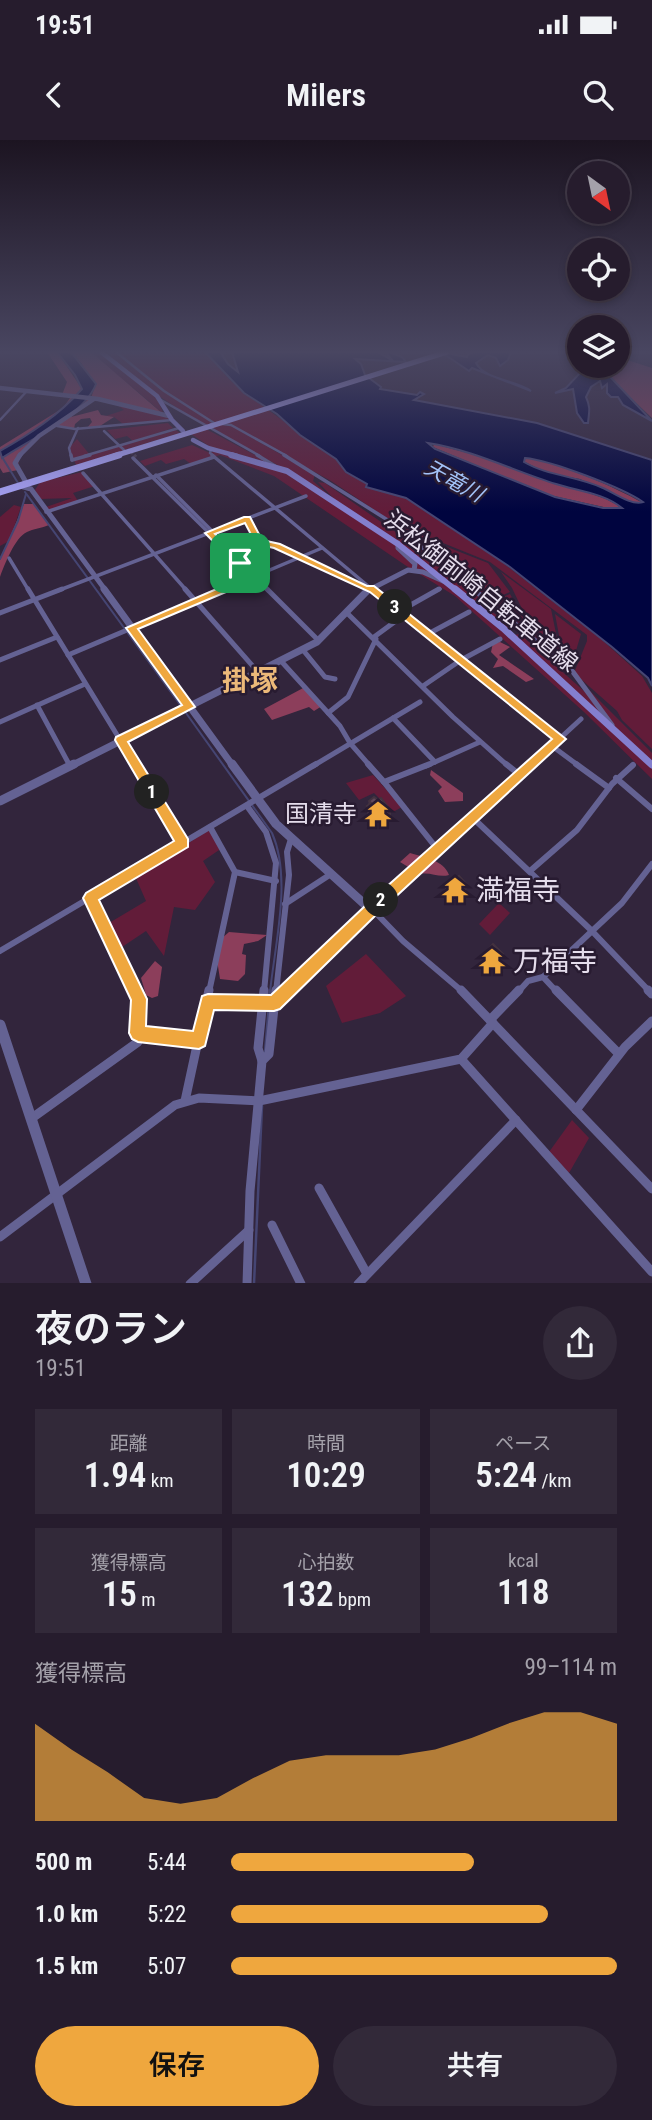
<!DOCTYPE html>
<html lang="ja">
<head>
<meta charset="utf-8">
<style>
	:root { --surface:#261c2d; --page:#322939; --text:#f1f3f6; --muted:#a4a1aa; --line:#423a49; --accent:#efa73e }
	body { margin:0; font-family:"Roboto Condensed","Noto Sans JP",sans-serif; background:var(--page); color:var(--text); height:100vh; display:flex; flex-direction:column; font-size:26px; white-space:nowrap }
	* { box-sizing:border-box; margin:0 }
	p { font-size:23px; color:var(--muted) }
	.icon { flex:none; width:38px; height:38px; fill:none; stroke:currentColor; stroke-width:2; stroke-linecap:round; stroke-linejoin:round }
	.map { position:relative; height:1143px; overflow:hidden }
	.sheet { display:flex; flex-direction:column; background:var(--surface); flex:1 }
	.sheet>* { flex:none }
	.needle { width:46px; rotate:147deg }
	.controls { position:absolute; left:567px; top:21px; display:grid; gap:14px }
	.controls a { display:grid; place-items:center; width:63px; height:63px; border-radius:50%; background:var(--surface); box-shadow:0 4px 10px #0003,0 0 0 2px var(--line); font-size:35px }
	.pin { position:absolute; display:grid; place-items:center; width:60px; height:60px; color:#fff; margin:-30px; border-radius:14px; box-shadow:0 4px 10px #0006 }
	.km { position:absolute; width:35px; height:35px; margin:-18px; border-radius:50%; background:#222; color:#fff; font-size:19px; line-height:35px; text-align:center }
	.round { display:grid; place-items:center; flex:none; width:74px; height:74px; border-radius:37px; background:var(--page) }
	.headline { display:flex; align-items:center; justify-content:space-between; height:119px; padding:0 35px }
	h1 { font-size:38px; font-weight:600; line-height:52px }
	.metrics { display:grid; grid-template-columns:repeat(3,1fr); gap:10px; height:119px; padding:7px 35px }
	.metrics div { display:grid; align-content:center; border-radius:0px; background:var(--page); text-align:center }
	.metrics b { font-size:35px; font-weight:600 }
	.metrics small { font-size:19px; font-weight:400 }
	.metrics p { font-size:19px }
	.chart { height:196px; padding:14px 35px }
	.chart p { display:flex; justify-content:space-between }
	.chart svg { width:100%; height:126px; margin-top:7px; fill:var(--accent); opacity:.7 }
	.action { display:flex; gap:14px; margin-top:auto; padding:14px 35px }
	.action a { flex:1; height:80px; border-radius:42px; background:var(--accent); color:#111; font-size:28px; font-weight:600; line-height:80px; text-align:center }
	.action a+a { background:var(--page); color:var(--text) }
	ul { padding:0 35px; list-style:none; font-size:23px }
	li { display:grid; grid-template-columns:112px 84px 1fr; align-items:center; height:52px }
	li i { height:18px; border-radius:9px; background:var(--accent) }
	.status { display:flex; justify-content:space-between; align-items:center; height:49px; padding:0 35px; background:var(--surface); direction:ltr }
	.status svg { height:19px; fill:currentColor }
	header { display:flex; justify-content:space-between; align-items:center; height:91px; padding:0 35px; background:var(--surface); font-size:32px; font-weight:600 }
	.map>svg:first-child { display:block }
</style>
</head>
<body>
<div class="status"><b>19:51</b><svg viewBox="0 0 49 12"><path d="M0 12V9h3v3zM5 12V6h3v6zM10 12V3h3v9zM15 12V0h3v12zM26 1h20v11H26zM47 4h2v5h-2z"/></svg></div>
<header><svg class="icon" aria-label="back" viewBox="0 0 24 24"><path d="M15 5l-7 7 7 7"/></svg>Milers<svg class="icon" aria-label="search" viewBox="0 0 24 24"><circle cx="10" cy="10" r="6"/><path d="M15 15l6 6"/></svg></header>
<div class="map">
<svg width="652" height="1144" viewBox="0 0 652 1144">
	<rect width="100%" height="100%" fill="#32253c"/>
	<g fill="#621c39">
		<path d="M 91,212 L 101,212 L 113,222 L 109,212 L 205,212 L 230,240 L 253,259 L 336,319 L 341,327 L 355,326 L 388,349 L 390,354 L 406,358 L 498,419 L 601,499 L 642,536 L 652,553 L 652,609 L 622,580 L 617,571 L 574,533 L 587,501 L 587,495 L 490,422 L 443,403 L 417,398 L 331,341 L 249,296 L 315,334 L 313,341 L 329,355 C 273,320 213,293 159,256 L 157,258 L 164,275 L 170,280 L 123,284 L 114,277 L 106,276 L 124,270 L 116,264 L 163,274 C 140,252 114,234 91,212 Z"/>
		<polygon points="168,283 173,288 133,301 127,296 115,299 107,290"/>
		<polygon points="206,289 270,323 212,308 191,294"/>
		<polygon points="176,290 180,293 76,325 69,308 77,299 90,315"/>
		<polygon points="192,305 210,313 215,311 278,329 335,360 318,342 325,343 433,418 487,461 481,463 513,488 510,491 514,495 520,494 585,552 590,551 652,613 652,639 584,572 455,456 405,425 274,336 220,315 191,324 184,319 166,324 161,320 145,326 140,321"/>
		<polygon points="82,332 95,346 73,353 78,361 47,372 46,367 72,358 40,359 35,350 40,342"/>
		<polygon points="14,365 21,367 9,401 0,406 0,377"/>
		<polygon points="423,405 442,405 488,423 510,452 491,460"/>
		<polygon points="501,432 551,469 561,518 536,498 512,448"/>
		<polygon points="510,454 534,496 493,461"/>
		<polygon points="555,474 581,494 572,524 563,517"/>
		<polygon points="373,635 402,667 393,672 374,653 359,660 346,643"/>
		<polygon points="211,689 222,708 203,721 215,742 195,770 174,767 164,816 146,791 116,811 104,786 146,761 135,736"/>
		<polygon points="499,763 510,773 490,795 479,784"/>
		<polygon points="366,814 406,856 380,873 342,883 326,846"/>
		<polygon points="572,980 589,998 569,1033 549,1012"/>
	</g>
	<g fill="#8c3e5b">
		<path d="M 47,212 L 57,212 L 82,249 L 75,257 L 91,258 L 94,249 L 82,224 L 72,212 L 91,212 L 163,274 L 94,259 L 71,277 L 98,270 L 101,275 L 114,277 L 100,286 L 87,288 L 92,282 L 90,278 L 81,279 L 75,284 L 74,289 L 59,287 L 59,284 C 40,296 17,305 18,330 L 3,333 L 0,328 L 0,307 L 63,268 L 70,258 L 62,255 L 67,242 Z"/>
		<polygon points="618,217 652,228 652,278 610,238 603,226 618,226"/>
		<polygon points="434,304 486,318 606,359 619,366 617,370 545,354 433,307"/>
		<path d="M 525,318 C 556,321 615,347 643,363 L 632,363 L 580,339 L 547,333 L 523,321 Z"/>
		<path d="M 24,364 L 34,364 L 49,385 C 42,388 33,389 27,392 C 15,397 4,426 0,437 L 0,420 Z"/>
		<polygon points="493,503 500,502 510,507 499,515 534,539 526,542 503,526 493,528 498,519 491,512"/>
		<polygon points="305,547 322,566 314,571 309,567 272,580 264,569"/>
		<polygon points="431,630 463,653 463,661 445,662 438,651 442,647 430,635"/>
		<path d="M 410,713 C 423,717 444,720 449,735 C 439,738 431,732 420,734 L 400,722 Z"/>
		<polygon points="229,792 267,795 258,801 244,804 242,814 246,815 245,834 238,841 220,839 217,820 221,799"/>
		<polygon points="155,821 162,827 158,856 152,858 146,855 141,838"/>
	</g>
	<g fill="#00043f" stroke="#454573" stroke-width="2" fill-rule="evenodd">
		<path d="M 57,212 L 71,212 L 96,244 C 84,275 31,299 2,318 L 0,311 C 30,294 58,276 82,249 L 75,235 Z"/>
		<path d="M 205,212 L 220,212 L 228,224 L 238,232 L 232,212 L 378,212 L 393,221 L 386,213 L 389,212 L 402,217 L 406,222 L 355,219 L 361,224 L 365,235 L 381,247 L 380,249 L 417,255 L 420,252 L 424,254 L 414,260 L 537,283 L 652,320 L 652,546 L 648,538 L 612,507 L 510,427 L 406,358 L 366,347 L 367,344 L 346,332 L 336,319 L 300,295 L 277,274 L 244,253 ZM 428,303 C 473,310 514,331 556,344 C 578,351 604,353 622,368 L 603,368 L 555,357 L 435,309 ZM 525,318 C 550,320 623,348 643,362 C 632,366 614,353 603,348 C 577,336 548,336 524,322 Z"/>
		<path d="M 441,212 L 467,217 L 468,214 L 473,212 L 511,212 L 508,220 L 500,226 L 496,218 L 488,215 L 476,223 C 485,240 516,240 531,251 L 472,228 L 469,231 Z"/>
		<path d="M 580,226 L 600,226 L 652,281 L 623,265 L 618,257 L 611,257 L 607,253 L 607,244 L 602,248 L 600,241 L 591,247 L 586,257 C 591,268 589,272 588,283 L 584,283 L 577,273 L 573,249 L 555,253 L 566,248 L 581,232 Z"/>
	</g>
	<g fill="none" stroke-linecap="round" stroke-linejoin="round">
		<g stroke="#454573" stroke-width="2">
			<polyline points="2,317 18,343"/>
			<polyline points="25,352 181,566"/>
			<polyline points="0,419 18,381 26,354"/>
			<path d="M 186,573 L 272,693 C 292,738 275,803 270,852"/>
		</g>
		<g stroke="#454573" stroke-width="2.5">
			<polyline points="269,859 270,850"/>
			<polyline points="265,912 269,865"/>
			<polyline points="254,1144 262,966"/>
		</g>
		<polyline stroke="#4d4156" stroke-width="2.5" stroke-dasharray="2.5 2" stroke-linecap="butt" points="128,309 135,316"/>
		<polyline stroke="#4d4156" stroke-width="3.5" stroke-dasharray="3.5 2" stroke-linecap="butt" points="134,315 136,317"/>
		<g stroke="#646293" stroke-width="2.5">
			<polyline points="116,212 164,251 214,283 231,285 287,316"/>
			<polyline points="161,260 260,316"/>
			<polyline points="0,280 27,251"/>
			<polyline points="57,286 75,289 172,280"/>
			<polyline points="104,291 124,310"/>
			<polyline points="211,309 210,313 214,316"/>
			<polyline points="71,316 69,308 78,288"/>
			<polyline points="84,316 179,288"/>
		</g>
		<g stroke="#646293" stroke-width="3.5">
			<polyline points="71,315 72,320"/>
			<polyline points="212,315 374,451"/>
			<polyline points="257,315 275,326"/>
			<polyline points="284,315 394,384 475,451"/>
			<polyline points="133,318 268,451"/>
			<polyline points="72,320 90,315"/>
			<polyline points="83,333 187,451"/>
			<polyline points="156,335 213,392"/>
			<polyline points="46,372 214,317"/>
			<polyline points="247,379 259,402 277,406 368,450"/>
			<polyline points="9,418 29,451"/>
			<polyline points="57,451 306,356"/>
			<polyline points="220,451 322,408"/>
			<polyline points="436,451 440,449"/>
		</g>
		<g stroke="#646293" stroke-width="5">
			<polyline points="28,449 136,626"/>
			<polyline points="185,449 258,532"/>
			<polyline points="267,449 319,501"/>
			<polyline points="372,449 560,599"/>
			<polyline points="473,449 573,532 612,585"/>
			<polyline points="400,471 439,449"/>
			<polyline points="0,473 62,449"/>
			<polyline points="347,473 453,577 508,626"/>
			<polyline points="428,494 469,472"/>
			<polyline points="374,497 404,475"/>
			<polyline points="303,510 325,537 335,539"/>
			<polyline points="68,515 224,449"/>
			<polyline points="0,520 57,497"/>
			<polyline points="281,521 340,586 350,603 370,626"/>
			<polyline points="423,546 461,520 500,499"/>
			<polyline points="37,565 70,626"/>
			<polyline points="328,573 348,557 376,499"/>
			<polyline points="393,578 435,622"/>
			<polyline points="0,582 85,544"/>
			<polyline points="552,606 579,626"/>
			<polyline points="313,626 420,562"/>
			<polyline points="426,626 480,602"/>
			<polyline points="530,626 581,579"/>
		</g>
		<g stroke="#646293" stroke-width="6">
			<polyline points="135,624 183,703"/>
			<polyline points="368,624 384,642 430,624"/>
			<polyline points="506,624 520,635"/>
			<polyline points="576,624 609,648"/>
			<polyline points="616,638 652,669"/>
			<polyline points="384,642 438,710"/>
			<polyline points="247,666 266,692 276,723 264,852"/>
			<polyline points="474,679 591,790 650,852"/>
			<polyline points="530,731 577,690 612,644 633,625"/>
			<polyline points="235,732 276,741"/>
			<polyline points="91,758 135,852"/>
			<polyline points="285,764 331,734"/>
			<polyline points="372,769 403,801 463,852"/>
			<polyline points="0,811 316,624"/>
			<polyline points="543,837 622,763 652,724"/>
			<polyline points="209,852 235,732 210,687"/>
			<polyline points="276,852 289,735 287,712 291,699"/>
			<polyline points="286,852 532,624"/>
			<polyline points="518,852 528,841 543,837 557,852"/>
		</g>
		<g stroke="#646293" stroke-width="9">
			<polyline points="461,850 652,1049"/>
			<polyline points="556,850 619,914"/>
			<polyline points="648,850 652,854"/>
			<polyline points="208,862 274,863 288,850"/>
			<polyline points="490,880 519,850"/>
			<polyline points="138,893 199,900"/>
			<polyline points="461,919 652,1132"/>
			<polyline points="262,921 258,908 264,850"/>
			<polyline points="185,961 209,850"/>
			<polyline points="576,970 625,907 652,881"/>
			<polyline points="32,978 138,902 139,860 134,850"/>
			<polyline points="319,1048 367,1134"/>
			<polyline points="272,1085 301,1144"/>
			<polyline points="0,1097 175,965 199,958 259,961 461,919 493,883"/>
			<polyline points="190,1144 249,1090"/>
			<polyline points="247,1144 250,1051 262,921 269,914 276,850"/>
			<polyline points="358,1144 516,980"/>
		</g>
		<g stroke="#646293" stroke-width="4.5">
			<polyline points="0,248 98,259 169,276"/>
			<polyline points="19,316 39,296 94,259"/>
		</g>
		<g stroke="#646293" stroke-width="5">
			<polyline points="20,315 15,323 27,344"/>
			<polyline points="20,346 31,349 106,451"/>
			<polyline points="398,403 398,408 415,424 414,430"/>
			<polyline points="367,451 408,430 423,432 443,441"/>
		</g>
		<g stroke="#646293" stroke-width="7">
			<polyline points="104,449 233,626"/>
			<polyline points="71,626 317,502 369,449"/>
		</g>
		<g stroke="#646293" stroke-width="9">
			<polyline points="232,624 276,684 371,770"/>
			<polyline points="0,661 74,624"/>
		</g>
		<polyline stroke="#646293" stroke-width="11" points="0,885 86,1144"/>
		<g stroke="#847fce" stroke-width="4.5">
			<polyline points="101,212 157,256 172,280 183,291"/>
			<polyline points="193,300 208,308 237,316"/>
		</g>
		<polyline stroke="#847fce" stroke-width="6" points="231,315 287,331 398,404 457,451"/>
		<polyline stroke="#847fce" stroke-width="7" points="455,449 503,488 652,625"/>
		<polyline stroke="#aaa5fc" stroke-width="5" points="114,316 211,286"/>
		<polyline stroke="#aaa5fc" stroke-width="7" points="0,352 119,315"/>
		<polyline stroke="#aaa5fc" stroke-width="5" points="211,286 447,212"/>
	</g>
	<g fill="#533d4d">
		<polygon points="369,661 391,671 390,678 381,684 367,673"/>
		<polygon points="446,747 466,750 453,761 444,751"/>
		<polygon points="493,804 503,814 493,826 483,817"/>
	</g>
	<g fill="#43323f">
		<polygon points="391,671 390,678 381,684 382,678"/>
		<polygon points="468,746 466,750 453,761 455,757"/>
	</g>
	<g fill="#60475a" stroke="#43323f" stroke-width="2">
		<polygon points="374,657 378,660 381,658 391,671 382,678 367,666 371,663 369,661"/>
		<polygon points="459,736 468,746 455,757 446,747"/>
		<polygon points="493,804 503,814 495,823 485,814"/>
	</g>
	<linearGradient id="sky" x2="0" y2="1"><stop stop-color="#1c1421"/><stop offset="0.57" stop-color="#494661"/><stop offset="1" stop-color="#494661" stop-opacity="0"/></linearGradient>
	<rect width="652" height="372" fill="url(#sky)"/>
	<path fill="#efa73e" stroke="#fff" stroke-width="2" fill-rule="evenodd" d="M 244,377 L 250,377 L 262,400 L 280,404 L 367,446 L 374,446 L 566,599 L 376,775 L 280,869 L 274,871 L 214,870 L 205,906 L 199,909 L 138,902 L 132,899 L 129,893 L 131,860 L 83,758 L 86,753 L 174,701 L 115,600 L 116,597 L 182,565 L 126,488 L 247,436 L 205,393 ZM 245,383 L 256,404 L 274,408 L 370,452 L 552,599 L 366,765 L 271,855 L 208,854 L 202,856 L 193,891 L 146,886 L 147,859 L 99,760 L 188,707 L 188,699 L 128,602 L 195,567 L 138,489 L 257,439 L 257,435 L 215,394 Z"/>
	<defs>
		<g id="temple-bare" transform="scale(2.1)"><path d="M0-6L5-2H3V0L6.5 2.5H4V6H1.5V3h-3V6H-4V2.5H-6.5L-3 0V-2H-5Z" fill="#efa73e" stroke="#281b31" stroke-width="2.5" paint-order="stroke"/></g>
	</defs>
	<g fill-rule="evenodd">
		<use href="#temple-bare" x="378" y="674"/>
		<use href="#temple-bare" x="455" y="750"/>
		<use href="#temple-bare" x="492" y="821"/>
	</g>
	<g text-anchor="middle" stroke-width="5" stroke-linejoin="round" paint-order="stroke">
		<g font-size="21" font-style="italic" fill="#a3c3f9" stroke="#281b31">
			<text transform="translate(454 341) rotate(29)" y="7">天竜川</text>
		</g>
		<g font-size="24" fill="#e5ddec" stroke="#281b31">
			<text transform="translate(481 451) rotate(39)" y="8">浜松御前崎自転車道線</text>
		</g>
		<g font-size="24" fill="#e5ddec" stroke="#281b31" text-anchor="end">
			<text x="357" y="682">国清寺</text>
		</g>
		<g font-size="28" font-weight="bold" fill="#ecb979" stroke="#281b31">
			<text x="250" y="550">掛塚</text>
		</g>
		<g font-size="28" fill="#e5ddec" stroke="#281b31" text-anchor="start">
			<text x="476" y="760">満福寺</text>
			<text x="513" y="831">万福寺</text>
		</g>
	</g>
</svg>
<div class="controls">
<a><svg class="needle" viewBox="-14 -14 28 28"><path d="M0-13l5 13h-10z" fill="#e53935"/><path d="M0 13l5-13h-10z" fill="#a4a1aa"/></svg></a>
<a><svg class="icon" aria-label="locate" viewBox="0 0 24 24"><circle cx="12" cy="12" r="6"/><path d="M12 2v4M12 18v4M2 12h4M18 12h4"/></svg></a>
<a><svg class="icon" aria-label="layers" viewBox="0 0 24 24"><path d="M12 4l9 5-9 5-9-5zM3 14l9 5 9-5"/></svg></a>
</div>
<div class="pin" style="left:240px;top:423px;background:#1e9e55"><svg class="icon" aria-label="arrive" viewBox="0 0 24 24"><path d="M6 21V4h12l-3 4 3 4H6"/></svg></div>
<b class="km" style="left:152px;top:652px">1</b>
<b class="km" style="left:381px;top:760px">2</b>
<b class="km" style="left:395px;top:467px">3</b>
</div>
<section class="sheet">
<div class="headline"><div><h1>夜のラン</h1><p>19:51</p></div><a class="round"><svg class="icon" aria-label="share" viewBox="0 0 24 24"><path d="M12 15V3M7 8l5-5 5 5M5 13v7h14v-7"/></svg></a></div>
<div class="metrics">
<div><p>距離</p><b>1.94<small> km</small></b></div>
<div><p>時間</p><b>10:29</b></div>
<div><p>ペース</p><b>5:24<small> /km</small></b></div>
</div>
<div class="metrics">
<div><p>獲得標高</p><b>15<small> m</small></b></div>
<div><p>心拍数</p><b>132<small> bpm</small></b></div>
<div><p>kcal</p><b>118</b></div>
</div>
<div class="chart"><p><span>獲得標高</span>99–114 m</p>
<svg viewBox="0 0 160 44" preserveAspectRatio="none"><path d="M0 44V10L10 19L20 27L30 36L40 38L50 36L60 29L70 23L80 21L90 21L100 21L110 19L120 15L130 10L140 6L150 6L160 10V44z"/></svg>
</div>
<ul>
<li><b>500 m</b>5:44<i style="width:63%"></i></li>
<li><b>1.0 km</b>5:22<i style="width:82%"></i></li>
<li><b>1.5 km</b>5:07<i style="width:100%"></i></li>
</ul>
<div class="action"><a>保存</a><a>共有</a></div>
</section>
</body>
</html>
